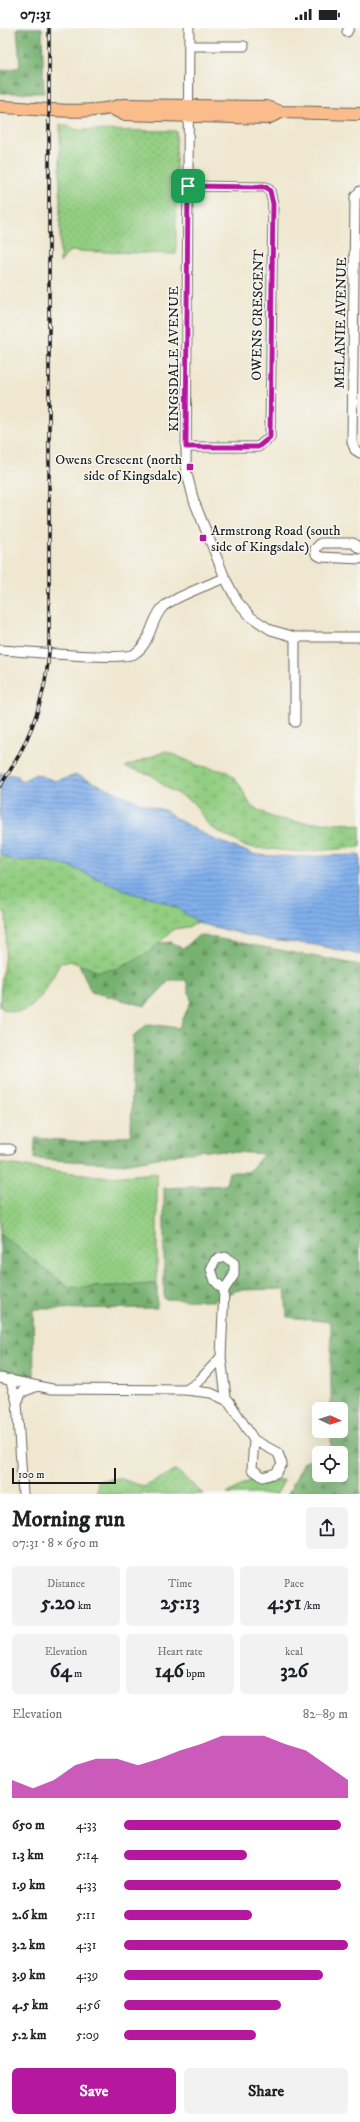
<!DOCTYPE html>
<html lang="en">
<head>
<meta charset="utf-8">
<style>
	:root { --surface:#fff; --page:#f2f2f2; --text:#202124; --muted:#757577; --accent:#b5179e }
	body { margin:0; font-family:"IM FELL DW Pica",serif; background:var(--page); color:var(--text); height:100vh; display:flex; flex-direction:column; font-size:15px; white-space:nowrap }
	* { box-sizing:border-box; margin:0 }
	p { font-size:13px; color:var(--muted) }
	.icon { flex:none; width:22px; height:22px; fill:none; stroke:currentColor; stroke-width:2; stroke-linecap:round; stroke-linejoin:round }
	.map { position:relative; height:1466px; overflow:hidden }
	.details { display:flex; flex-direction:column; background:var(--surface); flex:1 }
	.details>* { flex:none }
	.needle { width:26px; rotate:93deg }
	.buttons { position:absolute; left:312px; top:1374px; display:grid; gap:8px }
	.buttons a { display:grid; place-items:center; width:36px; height:36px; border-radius:6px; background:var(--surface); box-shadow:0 4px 16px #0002; font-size:20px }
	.scale { position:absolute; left:12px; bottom:10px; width:104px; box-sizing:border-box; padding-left:4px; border:2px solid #1c1c1c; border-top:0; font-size:11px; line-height:14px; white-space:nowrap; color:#1c1c1c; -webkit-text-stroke:3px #f6f6f2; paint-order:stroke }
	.pin { position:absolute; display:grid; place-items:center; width:34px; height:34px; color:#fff; margin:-17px; border-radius:8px; box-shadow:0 2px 6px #0006 }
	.round { display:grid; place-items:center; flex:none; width:42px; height:42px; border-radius:6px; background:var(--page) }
	.summary { display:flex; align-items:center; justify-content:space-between; height:68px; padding:0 12px }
	h1 { font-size:22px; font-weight:800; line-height:30px }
	.metrics { display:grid; grid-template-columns:repeat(3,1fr); gap:6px; height:68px; padding:4px 12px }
	.metrics div { display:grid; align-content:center; border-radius:6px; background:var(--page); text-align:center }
	.metrics b { font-size:20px; font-weight:800 }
	.metrics small { font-size:11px; font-weight:400 }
	.metrics p { font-size:11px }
	.chart { height:112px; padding:8px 12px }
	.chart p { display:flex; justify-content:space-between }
	.chart svg { width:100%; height:72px; margin-top:4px; fill:var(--accent); opacity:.7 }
	.primary-button { display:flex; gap:8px; margin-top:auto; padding:8px 12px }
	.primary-button a { flex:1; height:46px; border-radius:6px; background:var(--accent); color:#fff; font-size:16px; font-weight:800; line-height:46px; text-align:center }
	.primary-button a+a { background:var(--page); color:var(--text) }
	ul { padding:0 12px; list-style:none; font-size:13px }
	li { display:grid; grid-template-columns:64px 48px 1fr; align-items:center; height:30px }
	li i { height:10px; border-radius:5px; background:var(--accent) }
	.status { display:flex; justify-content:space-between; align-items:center; height:28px; padding:0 20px; background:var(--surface); direction:ltr }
	.status svg { height:11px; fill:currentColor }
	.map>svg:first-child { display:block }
</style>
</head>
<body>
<div class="status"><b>07:31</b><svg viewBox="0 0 49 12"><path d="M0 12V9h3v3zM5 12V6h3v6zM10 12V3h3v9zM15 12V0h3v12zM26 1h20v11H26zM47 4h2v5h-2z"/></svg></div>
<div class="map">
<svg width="360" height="1466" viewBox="0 0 360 1466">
	<defs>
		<pattern id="grass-dots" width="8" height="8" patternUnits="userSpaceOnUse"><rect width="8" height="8" fill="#93ce82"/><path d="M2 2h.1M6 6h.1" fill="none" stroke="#7eb070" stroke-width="1.8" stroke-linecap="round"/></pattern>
		<pattern id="forest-firs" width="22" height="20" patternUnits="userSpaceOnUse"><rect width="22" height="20" fill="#76b170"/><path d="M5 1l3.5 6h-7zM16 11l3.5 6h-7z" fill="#608f5b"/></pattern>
		<pattern id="wetland-marsh" width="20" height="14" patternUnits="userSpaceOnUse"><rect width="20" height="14" fill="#93ce82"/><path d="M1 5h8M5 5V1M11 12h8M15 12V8" fill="none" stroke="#7eb070"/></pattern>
		<pattern id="water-rules" width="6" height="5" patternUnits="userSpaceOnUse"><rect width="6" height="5" fill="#81afeb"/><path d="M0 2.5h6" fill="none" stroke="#698ebe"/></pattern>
	</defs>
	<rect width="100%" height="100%" fill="#f6f6f2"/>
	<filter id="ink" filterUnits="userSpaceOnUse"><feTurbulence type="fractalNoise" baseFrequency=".025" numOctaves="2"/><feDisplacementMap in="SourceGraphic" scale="8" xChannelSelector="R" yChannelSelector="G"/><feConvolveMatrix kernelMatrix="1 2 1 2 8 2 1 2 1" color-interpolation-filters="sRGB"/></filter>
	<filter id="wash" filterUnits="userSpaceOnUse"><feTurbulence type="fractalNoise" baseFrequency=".012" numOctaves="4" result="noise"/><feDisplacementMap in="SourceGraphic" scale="16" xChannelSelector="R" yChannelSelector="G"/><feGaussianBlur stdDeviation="0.9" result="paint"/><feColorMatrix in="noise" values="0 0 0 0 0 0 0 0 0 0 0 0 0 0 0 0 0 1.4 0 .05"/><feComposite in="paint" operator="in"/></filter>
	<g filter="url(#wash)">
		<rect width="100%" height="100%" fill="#efe7cf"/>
		<g fill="url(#grass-dots)" stroke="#58754f">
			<polygon points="60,96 79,102 176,103 176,226 69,223 60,235"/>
			<polygon points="0,1135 40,1141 109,1149 157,1145 157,1256 69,1260 0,1206"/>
			<polygon points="176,1442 203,1466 97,1466 98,1453 119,1450 144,1459"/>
			<polygon points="252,1451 265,1456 284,1452 277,1466 227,1466"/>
		</g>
		<g fill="url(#forest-firs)" stroke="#496646">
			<polygon points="17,0 42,0 44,65 0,65 0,43 20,39"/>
			<polygon points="199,907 360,937 360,1466 288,1466 304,1434 319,1426 319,1447 341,1447 341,1425 322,1425 331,1421 331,1403 341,1403 341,1381 331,1381 331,1294 287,1289 285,1261 238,1262 213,1273 164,1271 164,1160 226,1157 229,1144 248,1144 264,1126 203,1122 124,1136 34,1131 35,1110 86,1114 131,1107 133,1008 148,996 179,1000 191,973 186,952 170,952 145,978 91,964 74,924 171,914 183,921"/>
			<polygon points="0,1206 69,1260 157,1256 157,1280 33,1281 34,1353 0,1341"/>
		</g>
		<g fill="url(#wetland-marsh)" stroke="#58754f">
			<polygon points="166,723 197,737 228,744 239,756 251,778 271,789 296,794 349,796 360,798 360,819 303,824 246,819 209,798 193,774 167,760 152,747 125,739"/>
			<path d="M 0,805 L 213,887 L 188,899 L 174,901 L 148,925 L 115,941 L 97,943 L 70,933 L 61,934 C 47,957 33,998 0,979 C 0,948 9,917 6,886 L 0,881 Z"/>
		</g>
		<polygon fill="url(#water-rules)" stroke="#4e6684" points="0,745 18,748 20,754 36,746 55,753 77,747 143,776 167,783 175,790 215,812 256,827 293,829 360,827 360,927 316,917 268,912 202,896 177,880 156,871 131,865 71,839 41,832 14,833 0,826"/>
	</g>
	<g filter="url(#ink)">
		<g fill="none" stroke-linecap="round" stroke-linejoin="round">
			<g stroke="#66635b" stroke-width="11">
				<g id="minor">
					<polyline points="189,0 186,442 194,473 225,550 237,573 251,589 271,602 295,609 360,609"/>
					<polyline points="347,4 349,0"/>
					<polyline points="189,18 244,18"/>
					<polyline points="360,163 355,169 352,414 355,422 360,425"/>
					<polyline points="186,419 258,419 270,409 273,176 270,163 266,159 187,158"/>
					<polyline points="360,521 353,515 321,515 315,521 316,526 321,529 360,531"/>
					<path d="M 0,622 C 22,623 121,633 134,626 C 151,616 150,594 162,580 C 170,571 212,555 225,550"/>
					<polyline points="295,694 295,609"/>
					<polyline points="0,1121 10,1121"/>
					<polyline points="224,1262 215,1253 211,1241 215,1232 225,1229 234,1235 234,1247 224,1262 221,1329 226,1369 254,1412 278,1425 282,1436 276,1445 263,1449 252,1441 254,1412"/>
					<polyline points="0,1350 52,1361 186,1362 211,1365 230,1374"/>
					<polyline points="10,1351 17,1374 23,1466"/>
					<polyline points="186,1362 198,1354 221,1329"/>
					<polyline points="17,1374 22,1364 38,1358"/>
				</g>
			</g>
			<g stroke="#66635b" stroke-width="14">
				<g id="major">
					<path d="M 0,79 C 37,80 88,88 123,77 L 267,79 L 281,84 L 360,86"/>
					<polyline points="111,80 123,86 267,90 281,84"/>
				</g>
			</g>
			<use href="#minor" stroke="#fff" stroke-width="9"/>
			<use href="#major" stroke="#fabc8b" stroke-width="12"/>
			<g stroke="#1c1c1c" stroke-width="3.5">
				<path id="rail" d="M 0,758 C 28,718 45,673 49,624 L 49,0"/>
			</g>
			<use href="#rail" stroke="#f6f6f2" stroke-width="2" stroke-dasharray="6" stroke-linecap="butt"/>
		</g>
	</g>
	<g fill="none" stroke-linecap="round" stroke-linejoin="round" filter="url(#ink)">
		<g stroke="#fff" stroke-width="8">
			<polygon id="route" points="188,158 266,159 270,163 273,176 270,409 258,419 186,419"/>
		</g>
		<use href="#route" stroke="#b5179e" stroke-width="5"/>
	</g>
	<g fill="#b5179e" stroke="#f6f6f2" stroke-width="1.5">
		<rect x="186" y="435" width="8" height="8" rx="2"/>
		<rect x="199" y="506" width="8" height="8" rx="2"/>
	</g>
	<g text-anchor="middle" stroke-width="3" stroke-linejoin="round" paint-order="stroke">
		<g font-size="14" fill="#1c1c1c" stroke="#f6f6f2">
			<text transform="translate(257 287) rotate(-89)" y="5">OWENS CRESCENT</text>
			<text transform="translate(340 295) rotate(-89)" y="5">MELANIE AVENUE</text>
			<text transform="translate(173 331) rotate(-90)" y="5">KINGSDALE AVENUE</text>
		</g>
		<g font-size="14" fill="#1c1c1c" stroke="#f6f6f2" text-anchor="end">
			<text x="182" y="436">Owens Crescent (north<tspan x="182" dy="16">side of Kingsdale)</tspan></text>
			<text x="211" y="507" text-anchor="start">Armstrong Road (south<tspan x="211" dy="16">side of Kingsdale)</tspan></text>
		</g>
	</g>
</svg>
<div class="buttons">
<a><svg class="needle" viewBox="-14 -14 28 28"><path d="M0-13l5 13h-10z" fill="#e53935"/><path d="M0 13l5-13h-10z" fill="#757577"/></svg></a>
<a><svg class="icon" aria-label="locate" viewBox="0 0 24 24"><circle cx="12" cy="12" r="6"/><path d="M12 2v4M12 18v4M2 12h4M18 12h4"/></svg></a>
</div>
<div class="scale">100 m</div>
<div class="pin" style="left:188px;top:158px;background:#1e9e55"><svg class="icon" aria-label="arrive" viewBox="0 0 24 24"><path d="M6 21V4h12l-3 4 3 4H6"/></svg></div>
</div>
<section class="details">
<div class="summary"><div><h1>Morning run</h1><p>07:31 · 8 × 650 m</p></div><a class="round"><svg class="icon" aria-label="share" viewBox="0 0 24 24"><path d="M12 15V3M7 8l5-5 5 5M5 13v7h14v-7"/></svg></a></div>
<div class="metrics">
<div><p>Distance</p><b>5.20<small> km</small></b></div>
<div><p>Time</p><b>25:13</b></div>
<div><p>Pace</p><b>4:51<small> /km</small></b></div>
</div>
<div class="metrics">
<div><p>Elevation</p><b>64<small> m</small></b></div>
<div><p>Heart rate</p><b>146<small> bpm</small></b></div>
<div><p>kcal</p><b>326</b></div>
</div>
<div class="chart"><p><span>Elevation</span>82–89 m</p>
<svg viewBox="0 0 160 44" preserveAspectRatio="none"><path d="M0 44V33L10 38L20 33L30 24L40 20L50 20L60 24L70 20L80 15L90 11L100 6L110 6L120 6L130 11L140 15L150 24L160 33V44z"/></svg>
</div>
<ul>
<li><b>650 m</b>4:33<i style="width:97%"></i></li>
<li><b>1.3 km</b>5:14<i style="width:55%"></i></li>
<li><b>1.9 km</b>4:33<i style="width:97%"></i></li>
<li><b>2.6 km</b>5:11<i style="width:57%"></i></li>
<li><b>3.2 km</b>4:31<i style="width:100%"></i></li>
<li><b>3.9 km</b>4:39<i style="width:89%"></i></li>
<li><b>4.5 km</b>4:56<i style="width:70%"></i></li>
<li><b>5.2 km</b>5:09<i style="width:59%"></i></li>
</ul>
<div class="primary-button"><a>Save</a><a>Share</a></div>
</section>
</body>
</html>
